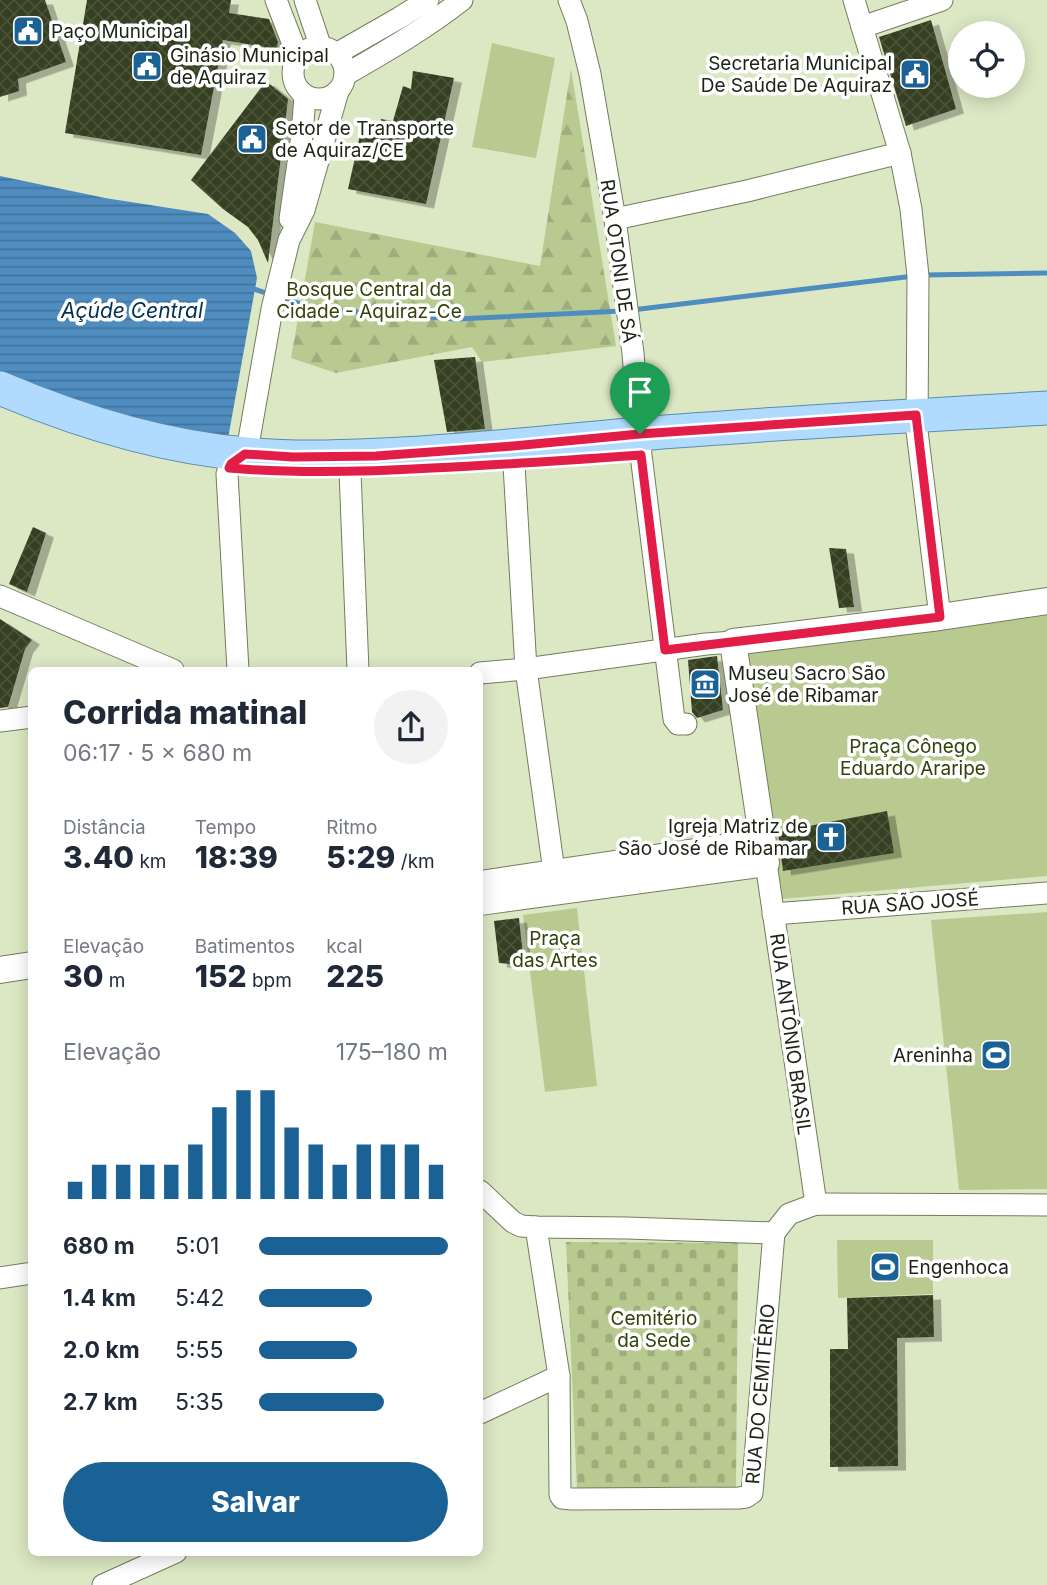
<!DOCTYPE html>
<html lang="pt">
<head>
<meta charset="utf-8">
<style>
	:root { --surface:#fff; --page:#f2f2f3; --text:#1f2937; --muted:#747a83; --accent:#1a6296 }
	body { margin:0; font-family:Inter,sans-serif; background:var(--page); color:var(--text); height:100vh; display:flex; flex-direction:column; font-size:26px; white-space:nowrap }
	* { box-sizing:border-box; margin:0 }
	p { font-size:23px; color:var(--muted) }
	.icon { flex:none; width:38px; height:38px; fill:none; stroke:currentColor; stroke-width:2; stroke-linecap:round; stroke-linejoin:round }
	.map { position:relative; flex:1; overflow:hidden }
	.panel { position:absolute; left:28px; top:667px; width:455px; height:889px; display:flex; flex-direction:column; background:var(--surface); border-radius:10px; box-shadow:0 4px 18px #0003 }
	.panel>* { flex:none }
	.tools { position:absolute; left:948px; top:21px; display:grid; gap:14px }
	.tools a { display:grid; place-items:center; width:77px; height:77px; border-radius:50%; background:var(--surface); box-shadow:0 4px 18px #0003; font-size:35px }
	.pin { position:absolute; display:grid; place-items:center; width:60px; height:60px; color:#fff; margin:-72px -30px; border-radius:50% 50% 50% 0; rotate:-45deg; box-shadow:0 0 7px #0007 }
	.pin .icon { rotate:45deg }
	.round { display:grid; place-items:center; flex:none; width:74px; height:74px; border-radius:37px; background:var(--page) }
	.head { display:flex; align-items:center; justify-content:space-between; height:119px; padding:0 35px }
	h1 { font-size:32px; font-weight:800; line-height:52px }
	.figures { display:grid; grid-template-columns:repeat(3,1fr); gap:10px; height:119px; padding:7px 35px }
	.figures div { display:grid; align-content:center }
	.figures b { font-size:30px; font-weight:800 }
	.figures small { font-size:19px; font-weight:400 }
	.figures p { font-size:19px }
	.chart { height:196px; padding:14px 35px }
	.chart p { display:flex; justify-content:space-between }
	.chart svg { width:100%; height:126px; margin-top:7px; stroke:var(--accent); stroke-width:6 }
	.primary-button { display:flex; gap:14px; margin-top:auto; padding:14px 35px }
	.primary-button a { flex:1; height:80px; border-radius:42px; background:var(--accent); color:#fff; font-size:28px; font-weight:800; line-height:80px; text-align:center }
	ul { padding:0 35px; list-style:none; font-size:23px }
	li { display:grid; grid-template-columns:112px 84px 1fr; align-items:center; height:52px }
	li i { height:18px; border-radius:9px; background:var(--accent) }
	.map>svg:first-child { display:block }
</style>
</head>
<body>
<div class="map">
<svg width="1047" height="1585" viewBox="0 0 1047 1585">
	<defs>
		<pattern id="forest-firs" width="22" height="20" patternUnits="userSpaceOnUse" patternTransform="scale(1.75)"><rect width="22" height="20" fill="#b8ca8f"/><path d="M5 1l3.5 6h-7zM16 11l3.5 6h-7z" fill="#9ead7b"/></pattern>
		<pattern id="cemetery-stones" width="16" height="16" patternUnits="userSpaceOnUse" patternTransform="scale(1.75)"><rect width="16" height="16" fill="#b8ca8f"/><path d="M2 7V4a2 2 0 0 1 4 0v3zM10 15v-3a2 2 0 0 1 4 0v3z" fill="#9ead7b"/></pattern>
		<pattern id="water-rules" width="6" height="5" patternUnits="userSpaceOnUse" patternTransform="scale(1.75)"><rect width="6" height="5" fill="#4f8dc0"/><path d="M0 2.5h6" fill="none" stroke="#41739b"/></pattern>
		<pattern id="building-cross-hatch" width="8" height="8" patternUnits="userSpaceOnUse" patternTransform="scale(1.75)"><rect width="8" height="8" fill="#363f21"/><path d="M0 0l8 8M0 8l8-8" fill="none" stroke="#4a5238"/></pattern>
		<filter id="shadow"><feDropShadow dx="8" dy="4.5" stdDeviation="0" flood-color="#0004"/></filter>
	</defs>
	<rect width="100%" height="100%" fill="#dce8c4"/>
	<g fill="#b8ca8f">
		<polygon points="492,43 555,58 536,158 472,147"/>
		<polygon points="1047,608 1047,876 781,899 748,651"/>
		<polygon points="577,908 597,1086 545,1092 523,915"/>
		<polygon points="1047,912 1047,1189 959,1190 931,920"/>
		<polygon points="837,1240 933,1240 933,1294 838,1298"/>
	</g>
	<polygon fill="url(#forest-firs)" points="571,69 616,346 482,362 472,347 336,373 291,358 315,222 540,266"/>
	<polygon fill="url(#cemetery-stones)" points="566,1242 738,1243 736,1489 577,1490"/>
	<polygon fill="url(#water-rules)" points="0,176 105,198 208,214 235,233 251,251 257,278 227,444 93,412 0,378"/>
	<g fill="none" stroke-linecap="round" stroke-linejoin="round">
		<g stroke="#4f8dc0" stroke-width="5">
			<polyline points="924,275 1047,273"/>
			<polyline points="251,288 272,295"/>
			<polyline points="281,298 318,309 457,319 622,311"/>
			<polyline points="632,310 914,276"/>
		</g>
	</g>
	<g fill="url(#building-cross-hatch)" filter="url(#shadow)">
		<polygon points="0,0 45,0 66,62 18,79 19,91 0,97"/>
		<polygon points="87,0 231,0 229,13 269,19 278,42 277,49 223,40 201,155 65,133"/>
		<polygon points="931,20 956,109 906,126 879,37"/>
		<polygon points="413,71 454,78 426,204 348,189 362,126 379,127 381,119 393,121 403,86 411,89"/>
		<polygon points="266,81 288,99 268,263 258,240 248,227 223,209 191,180"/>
		<polygon points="475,357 485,429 447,432 434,360"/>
		<polygon points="33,527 46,533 27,592 9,584"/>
		<polygon points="829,548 846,549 854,607 839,608"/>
		<polygon points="0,619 32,640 25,649 8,707 0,708"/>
		<polygon points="717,656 723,710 697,718 692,712 688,660"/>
		<polygon points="887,811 894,853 783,871 778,832"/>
		<polygon points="519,918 524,965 499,963 494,921"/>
		<polygon points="933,1295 934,1337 897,1338 898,1466 830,1467 830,1349 848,1349 847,1298"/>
	</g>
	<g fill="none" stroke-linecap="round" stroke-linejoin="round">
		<g stroke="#737d5d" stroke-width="23">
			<g id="minor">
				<polyline points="276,0 298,57"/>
				<polyline points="305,0 321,48"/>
				<polyline points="569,0 577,21 590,74 615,219 633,353 641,455 674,719 678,724 686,724"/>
				<polyline points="854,0 900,153 911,209 918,276 917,431 940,617"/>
				<polyline points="862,27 942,0"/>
				<circle cx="319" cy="73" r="26"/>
				<polyline points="336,54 399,18 428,0"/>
				<path d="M 345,75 C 385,52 425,29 462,0"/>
				<polyline points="290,219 302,135 305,96"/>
				<polyline points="615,219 747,191 900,153"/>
				<polyline points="514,465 526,669 556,886"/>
				<polyline points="350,472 358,670"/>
				<polyline points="0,596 173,670"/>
				<path d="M 238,670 L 227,474 C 230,462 241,461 247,451 L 272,309 L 289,240 L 304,210 L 338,91"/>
				<polyline points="480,673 526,669 706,644 733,642"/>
				<polyline points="0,721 32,717"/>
				<polyline points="766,863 816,1204"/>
				<polyline points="773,914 1047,893"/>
				<polyline points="480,1191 513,1222 521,1226 536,1227 627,1228 774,1233 789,1214 816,1204 1047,1205"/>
				<polyline points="536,1227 559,1376 560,1495 562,1498 572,1499 739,1498 746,1497 752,1493 774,1233"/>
				<polyline points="0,1278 32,1273"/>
				<polyline points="480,1413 559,1376"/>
				<polyline points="103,1585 176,1552"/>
			</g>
		</g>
		<g stroke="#737d5d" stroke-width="28">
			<g id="tertiary">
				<polyline points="480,884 762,842"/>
				<polyline points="480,902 766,863 733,642 940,617 1047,601"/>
				<polyline points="0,970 32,965"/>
			</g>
		</g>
		<g stroke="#5c8bad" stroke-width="35">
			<path id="primary" d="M 0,388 C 78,421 161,447 246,454 C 304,460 363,456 421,453 C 494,448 566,441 638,434 C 774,423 911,416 1047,408"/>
		</g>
		<use href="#minor" stroke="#fff" stroke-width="21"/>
		<use href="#tertiary" stroke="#fff" stroke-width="26"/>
		<use href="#primary" stroke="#b1dbfe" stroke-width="33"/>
	</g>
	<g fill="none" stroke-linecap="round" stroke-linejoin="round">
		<g stroke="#fff" stroke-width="14">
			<path id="route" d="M 916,415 L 940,617 L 665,650 L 641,455 C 571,460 502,465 432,468 C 364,472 297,474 229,468 L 231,464 L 245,454 L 293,457 L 376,456 L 513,446 L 640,434 Z"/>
		</g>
		<use href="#route" stroke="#e11d48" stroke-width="9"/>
	</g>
	<defs>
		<g id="civic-square" transform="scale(1.575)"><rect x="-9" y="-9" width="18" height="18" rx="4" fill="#1a6296" stroke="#fff"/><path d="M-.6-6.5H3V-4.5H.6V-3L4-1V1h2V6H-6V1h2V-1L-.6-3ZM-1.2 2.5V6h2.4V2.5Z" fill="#fff"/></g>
		<g id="museum-square" transform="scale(1.575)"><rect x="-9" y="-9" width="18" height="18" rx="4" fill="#1a6296" stroke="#fff"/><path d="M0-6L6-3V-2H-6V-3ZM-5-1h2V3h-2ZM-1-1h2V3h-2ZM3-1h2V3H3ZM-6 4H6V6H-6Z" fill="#fff"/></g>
		<g id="church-square" transform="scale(1.575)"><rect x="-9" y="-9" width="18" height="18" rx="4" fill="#1a6296" stroke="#fff"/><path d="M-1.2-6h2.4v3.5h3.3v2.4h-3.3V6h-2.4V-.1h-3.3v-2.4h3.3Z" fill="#fff"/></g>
		<g id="stadium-square" transform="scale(1.575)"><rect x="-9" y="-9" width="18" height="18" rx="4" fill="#1a6296" stroke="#fff"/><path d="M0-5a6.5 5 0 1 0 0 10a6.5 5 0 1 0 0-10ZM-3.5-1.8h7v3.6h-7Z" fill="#fff"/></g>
	</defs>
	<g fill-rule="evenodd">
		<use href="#civic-square" x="28" y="31"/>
		<use href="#civic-square" x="147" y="66"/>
		<use href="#civic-square" x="915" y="74"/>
		<use href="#civic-square" x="252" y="139"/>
		<use href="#museum-square" x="705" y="684"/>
		<use href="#church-square" x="831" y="837"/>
		<use href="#stadium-square" x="996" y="1055"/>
		<use href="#stadium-square" x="885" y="1267"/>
	</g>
	<g text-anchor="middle" stroke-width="7" stroke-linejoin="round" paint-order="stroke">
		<g font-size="19" fill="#1f2316" stroke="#fff" text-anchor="start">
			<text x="51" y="38">Paço Municipal</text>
			<text x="170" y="62">Ginásio Municipal<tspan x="170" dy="22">de Aquiraz</tspan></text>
			<text x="892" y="70" text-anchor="end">Secretaria Municipal<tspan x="892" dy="22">De Saúde De Aquiraz</tspan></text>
			<text x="275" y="135">Setor de Transporte<tspan x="275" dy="22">de Aquiraz/CE</tspan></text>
			<text x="728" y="680">Museu Sacro São<tspan x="728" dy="22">José de Ribamar</tspan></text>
			<text x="808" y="833" text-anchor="end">Igreja Matriz de<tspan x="808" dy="22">São José de Ribamar</tspan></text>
			<text x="973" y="1062" text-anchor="end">Areninha</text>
			<text x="908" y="1274">Engenhoca</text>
		</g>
		<g font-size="19" fill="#1f2316" stroke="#fff">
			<text transform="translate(619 261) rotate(82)" y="7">RUA OTONI DE SÁ</text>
			<text transform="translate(910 903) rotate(-4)" y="7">RUA SÃO JOSÉ</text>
			<text transform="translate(791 1034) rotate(82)" y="7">RUA ANTÔNIO BRASIL</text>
			<text transform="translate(760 1394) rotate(-85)" y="7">RUA DO CEMITÉRIO</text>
		</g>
		<g font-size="19" fill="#354108" stroke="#fff">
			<text x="369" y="296">Bosque Central da<tspan x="369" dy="22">Cidade - Aquiraz-Ce</tspan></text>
			<text x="913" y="753">Praça Cônego<tspan x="913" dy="22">Eduardo Araripe</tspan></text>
			<text x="555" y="945">Praça<tspan x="555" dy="22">das Artes</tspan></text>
			<text x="654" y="1325">Cemitério<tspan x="654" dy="22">da Sede</tspan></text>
		</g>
		<g font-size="21" font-style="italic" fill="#003052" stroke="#fff">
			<text x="132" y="318">Açúde Central</text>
		</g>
	</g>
</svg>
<div class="tools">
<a><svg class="icon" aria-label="locate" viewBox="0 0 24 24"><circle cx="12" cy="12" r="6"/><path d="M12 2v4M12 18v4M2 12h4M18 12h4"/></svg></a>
</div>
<div class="pin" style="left:640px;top:434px;background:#1e9e55"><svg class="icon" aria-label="arrive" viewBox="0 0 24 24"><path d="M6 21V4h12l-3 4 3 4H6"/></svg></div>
<section class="panel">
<div class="head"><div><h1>Corrida matinal</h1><p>06:17 · 5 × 680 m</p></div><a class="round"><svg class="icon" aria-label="share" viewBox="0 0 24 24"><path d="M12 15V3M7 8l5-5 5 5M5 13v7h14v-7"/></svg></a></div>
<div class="figures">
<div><p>Distância</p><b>3.40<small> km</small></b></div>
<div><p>Tempo</p><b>18:39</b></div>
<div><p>Ritmo</p><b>5:29<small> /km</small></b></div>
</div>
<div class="figures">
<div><p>Elevação</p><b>30<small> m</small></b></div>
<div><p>Batimentos</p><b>152<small> bpm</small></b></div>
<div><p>kcal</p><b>225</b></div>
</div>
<div class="chart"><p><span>Elevação</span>175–180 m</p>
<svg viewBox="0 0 160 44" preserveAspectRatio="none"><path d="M5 44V38M15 44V32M25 44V32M35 44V32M45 44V32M55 44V25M65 44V12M75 44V6M85 44V6M95 44V19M105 44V25M115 44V32M125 44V25M135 44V25M145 44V25M155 44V32"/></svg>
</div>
<ul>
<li><b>680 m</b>5:01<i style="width:100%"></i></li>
<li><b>1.4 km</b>5:42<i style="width:60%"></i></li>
<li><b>2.0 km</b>5:55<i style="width:52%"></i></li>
<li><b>2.7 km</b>5:35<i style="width:66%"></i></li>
</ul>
<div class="primary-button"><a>Salvar</a></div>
</section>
</div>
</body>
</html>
